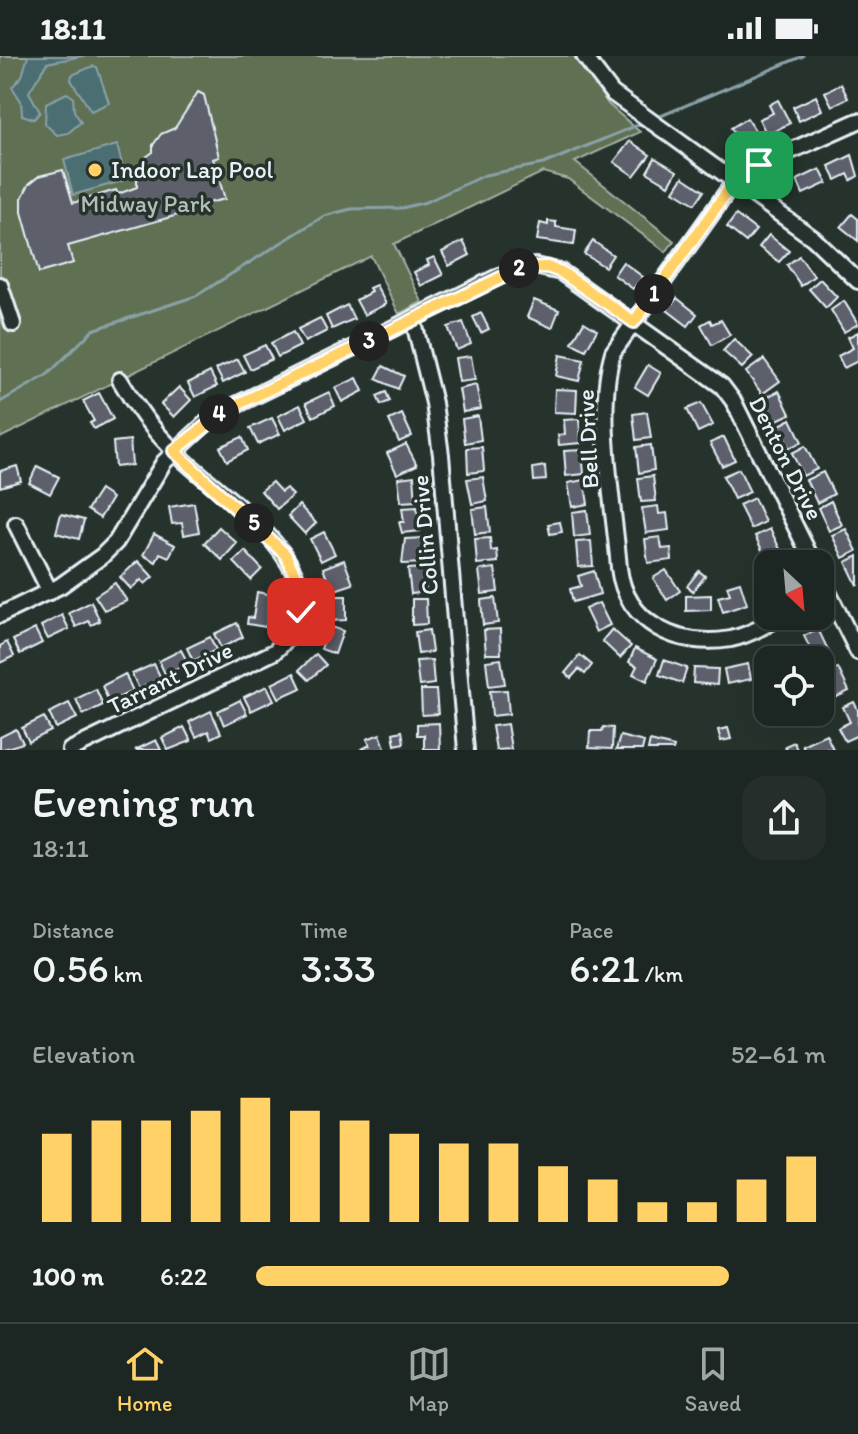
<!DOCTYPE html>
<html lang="en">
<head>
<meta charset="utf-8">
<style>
	:root { --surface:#1c2622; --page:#252e2a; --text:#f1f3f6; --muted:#a0a5a5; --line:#3a4340; --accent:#ffd166 }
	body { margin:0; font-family:Itim,sans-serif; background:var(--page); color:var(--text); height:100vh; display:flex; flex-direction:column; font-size:30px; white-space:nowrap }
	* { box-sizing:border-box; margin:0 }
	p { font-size:26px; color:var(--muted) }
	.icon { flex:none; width:44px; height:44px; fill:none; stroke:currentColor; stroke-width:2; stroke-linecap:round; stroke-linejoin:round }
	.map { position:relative; height:694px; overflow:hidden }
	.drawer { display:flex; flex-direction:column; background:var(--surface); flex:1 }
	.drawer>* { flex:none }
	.needle { width:52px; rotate:154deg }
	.tools { position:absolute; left:754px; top:494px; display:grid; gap:16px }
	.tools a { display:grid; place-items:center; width:80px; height:80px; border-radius:16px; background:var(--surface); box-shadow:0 8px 32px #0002,0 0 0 2px var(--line); font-size:40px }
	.pin { position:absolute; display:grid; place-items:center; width:68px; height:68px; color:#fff; margin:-34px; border-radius:16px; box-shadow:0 4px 12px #0006 }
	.km { position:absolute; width:40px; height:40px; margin:-20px; border-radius:50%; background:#222; color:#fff; font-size:22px; line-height:40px; text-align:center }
	.round { display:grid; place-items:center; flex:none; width:84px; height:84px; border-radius:24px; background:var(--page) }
	.headline { display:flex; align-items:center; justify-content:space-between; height:136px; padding:0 32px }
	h1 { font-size:44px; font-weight:600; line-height:60px }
	.figures { display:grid; grid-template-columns:repeat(3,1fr); gap:12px; height:136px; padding:8px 32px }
	.figures div { display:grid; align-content:center }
	.figures b { font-size:40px; font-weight:600 }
	.figures small { font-size:22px; font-weight:400 }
	.figures p { font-size:22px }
	.chart { height:224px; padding:16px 32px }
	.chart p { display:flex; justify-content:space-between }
	.chart svg { width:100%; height:144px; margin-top:8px; stroke:var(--accent); stroke-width:6 }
	ul { padding:0 32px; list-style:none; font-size:26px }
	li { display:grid; grid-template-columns:128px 96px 1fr; align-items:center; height:60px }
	li i { height:20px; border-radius:10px; background:var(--accent) }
	.status { display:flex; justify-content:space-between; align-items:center; height:56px; padding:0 40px; background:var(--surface); direction:ltr }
	.status svg { height:22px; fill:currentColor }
	.menu { display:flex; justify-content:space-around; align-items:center; height:112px; border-top:2px solid var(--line); background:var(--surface); font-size:22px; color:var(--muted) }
	.menu a { display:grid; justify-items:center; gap:4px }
	.menu .on { color:var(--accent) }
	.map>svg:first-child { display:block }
</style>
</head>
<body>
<div class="status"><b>18:11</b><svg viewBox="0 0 49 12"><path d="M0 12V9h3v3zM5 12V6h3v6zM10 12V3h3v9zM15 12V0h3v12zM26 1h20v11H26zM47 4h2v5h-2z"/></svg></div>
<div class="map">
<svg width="858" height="694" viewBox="0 0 858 694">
	<rect width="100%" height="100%" fill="#26332d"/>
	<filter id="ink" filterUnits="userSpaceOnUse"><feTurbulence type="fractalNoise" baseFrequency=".0125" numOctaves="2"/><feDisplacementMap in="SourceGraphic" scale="16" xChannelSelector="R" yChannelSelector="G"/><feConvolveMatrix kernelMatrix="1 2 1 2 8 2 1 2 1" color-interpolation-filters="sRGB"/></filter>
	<g filter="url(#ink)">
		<polygon fill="#5e7052" stroke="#a3b0a5" stroke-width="2" points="0,0 576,0 608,48 640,76 575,106 674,185 666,196 568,123 543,116 394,188 422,246 399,258 371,200 0,382"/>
		<g fill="#4c6e73" stroke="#8aa2a8" stroke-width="2">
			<polygon points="28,0 83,0 47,7 29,36 40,56 34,63 22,59 21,45 12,31 22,20"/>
			<polygon points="93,10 97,11 109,47 91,55 71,24 72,19"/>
			<polygon points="67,37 73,41 74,55 81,66 68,77 57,79 45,68 46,47"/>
			<polygon points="117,89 126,124 73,139 64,104"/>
		</g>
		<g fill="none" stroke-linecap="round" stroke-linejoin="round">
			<g stroke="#8aa2a8" stroke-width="3">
				<polyline points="656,62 803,0"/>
				<polyline points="0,346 47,319 93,274 196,240 324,160 351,153 402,152 426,146 485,119 543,108 645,66"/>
			</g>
		</g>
		<g fill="#5d5e6b" stroke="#e8f1f8" stroke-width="2">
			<polygon points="841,28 848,42 832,50 825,36"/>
			<polygon points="198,36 204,39 219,101 213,103 225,143 191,151 191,160 185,157 68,190 73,207 39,217 22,156 22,142 29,128 39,120 63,114 73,147 116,134 118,138 137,131 137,124 147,113 146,101 153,96 153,89 161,78 175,72"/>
			<polygon points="816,40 822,54 799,65 793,51"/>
			<polygon points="778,44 790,67 767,79 759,63 773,57 769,49"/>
			<polygon points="747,62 759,80 738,94 729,81 734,77 731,72"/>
			<polygon points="630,85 650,99 634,120 614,106"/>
			<polygon points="852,99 858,120 851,124 848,118 836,124 829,110"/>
			<polygon points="655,102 677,115 669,129 647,116"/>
			<polygon points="820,113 827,127 803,138 797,124"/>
			<polygon points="683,121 704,135 695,148 674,135"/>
			<polygon points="852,158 858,163 858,185 841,171"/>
			<polygon points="736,159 756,174 746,186 727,171"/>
			<polygon points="548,165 556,166 556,171 576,174 574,189 537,184 540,167 548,169"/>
			<polygon points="769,179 789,195 779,206 759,191"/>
			<polygon points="463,185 470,199 449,210 442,196"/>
			<polygon points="593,185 613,199 605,211 584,198"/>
			<polygon points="799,200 814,220 801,230 787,209"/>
			<polygon points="434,201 443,219 421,230 414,216 429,209 427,204"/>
			<polygon points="623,206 643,221 633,233 614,219"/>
			<polygon points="820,223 837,241 826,252 809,233"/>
			<polygon points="376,229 386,248 364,259 356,244 371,236 369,232"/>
			<polygon points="677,242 697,258 688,270 667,254"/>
			<polygon points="534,244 559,254 552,272 527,261"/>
			<polygon points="844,245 858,268 844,276 831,254"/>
			<polygon points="347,249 354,263 332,273 326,260"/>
			<polygon points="481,257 489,273 481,277 473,261"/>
			<polygon points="320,262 327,275 305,286 298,273"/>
			<polygon points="710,264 712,268 721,264 730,279 712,289 701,269"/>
			<polygon points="463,266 471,288 457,294 448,271"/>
			<polygon points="584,266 597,274 586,294 572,287"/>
			<polygon points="293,276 300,290 278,301 271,287"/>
			<polygon points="858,276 858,305 844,312 838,300 853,292 848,281"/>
			<polygon points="734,283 753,301 742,312 723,295"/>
			<polygon points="265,289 272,303 250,313 243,299"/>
			<polygon points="560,299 584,304 579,325 556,320"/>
			<polygon points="471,300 475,324 459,326 455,302"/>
			<polygon points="238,303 245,316 223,327 216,313"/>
			<polygon points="764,303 780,325 762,338 746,316"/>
			<polygon points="648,309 661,317 648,339 635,331"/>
			<polygon points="383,310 404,320 398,333 376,323"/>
			<polygon points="210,316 217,330 195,341 188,327"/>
			<polygon points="357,322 363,335 342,346 335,332"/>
			<polygon points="476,329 481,353 463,356 459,333"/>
			<polygon points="179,331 191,344 174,361 161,348"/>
			<polygon points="555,333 577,334 576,357 554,356"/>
			<polygon points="779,335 790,358 775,365 764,342"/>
			<polygon points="329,336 335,350 313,361 306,347"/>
			<polygon points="386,336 390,345 381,349 377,340"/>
			<polygon points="99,337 113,363 94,373 90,367 94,365 83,345"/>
			<polygon points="701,347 713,369 698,376 687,353"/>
			<polygon points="300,349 307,363 285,374 278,360"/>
			<polygon points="647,356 651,382 636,384 633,358"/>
			<polygon points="402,358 412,380 399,386 389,364"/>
			<polygon points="478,360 481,384 465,387 462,363"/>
			<polygon points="272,362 280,378 258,388 250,372"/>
			<polygon points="579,363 581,387 559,389 558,379 565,378 564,364"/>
			<polygon points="791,363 802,386 789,392 778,370"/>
			<polygon points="242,381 248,394 227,405 220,391"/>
			<polygon points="724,381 735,404 722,410 710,387"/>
			<polygon points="130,384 132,409 115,411 113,386"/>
			<polygon points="406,388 417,409 397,418 387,397"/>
			<polygon points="651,389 654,414 639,417 636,391"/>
			<polygon points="805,390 817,413 803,420 792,397"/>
			<polygon points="482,391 484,415 468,417 467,392"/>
			<polygon points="582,394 584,418 566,420 564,395"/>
			<polygon points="17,410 21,425 0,431 0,415"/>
			<polygon points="37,410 59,421 50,438 29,427"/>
			<polygon points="545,410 546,424 534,425 533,412"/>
			<polygon points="739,413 750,436 734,443 723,420"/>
			<polygon points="823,416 834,438 817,447 806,424"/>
			<polygon points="414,420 416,445 401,446 398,422"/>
			<polygon points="653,420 656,445 641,446 638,422"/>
			<polygon points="483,421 487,445 472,448 467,423"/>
			<polygon points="584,424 588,448 572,451 568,427"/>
			<polygon points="272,426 281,436 286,432 293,439 277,453 261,435"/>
			<polygon points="100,434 112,442 100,462 87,454"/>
			<polygon points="754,442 765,466 751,473 739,449"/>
			<polygon points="831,445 842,469 829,475 818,452"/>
			<polygon points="194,447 199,476 184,479 182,467 172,468 169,451"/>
			<polygon points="299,449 316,467 305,478 288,460"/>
			<polygon points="658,450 659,458 667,457 669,474 646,477 642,452"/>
			<polygon points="417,451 420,475 402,477 399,466 404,466 402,452"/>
			<polygon points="487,451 490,476 475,478 472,453"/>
			<polygon points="587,454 590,479 574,481 572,456"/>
			<polygon points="61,458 84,464 79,483 56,477"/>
			<polygon points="560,466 562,476 550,478 548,468"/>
			<polygon points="219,471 237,487 222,504 204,487"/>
			<polygon points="770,473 781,495 766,502 755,480"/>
			<polygon points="846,473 857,495 843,502 832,479"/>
			<polygon points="324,476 335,498 321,505 310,483"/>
			<polygon points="154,478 175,489 169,501 160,497 156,506 143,499"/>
			<polygon points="660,481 662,493 671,492 672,504 648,507 645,483"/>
			<polygon points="424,482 426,507 402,508 405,483"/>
			<polygon points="490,482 491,495 497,494 498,506 477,508 475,483"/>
			<polygon points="591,485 593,510 578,511 576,486"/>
			<polygon points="245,495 262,513 251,524 234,506"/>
			<polygon points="858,500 858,529 857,529 846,506"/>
			<polygon points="344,504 353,528 332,535 323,512"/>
			<polygon points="138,505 153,521 145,528 141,524 131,533 120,521"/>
			<polygon points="424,512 426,536 411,538 408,513"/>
			<polygon points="495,512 498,536 482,538 479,514"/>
			<polygon points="666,514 680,535 667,544 653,522"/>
			<polygon points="594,515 600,538 573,546 570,533 581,530 578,520"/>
			<polygon points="699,515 705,520 693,535 687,530"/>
			<polygon points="740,526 747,548 723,556 718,541 730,538 727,530"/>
			<polygon points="115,527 127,545 104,554 95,540"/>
			<polygon points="257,536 273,539 266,571 247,568 248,561 253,562"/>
			<polygon points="711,539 711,554 686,555 686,540"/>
			<polygon points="329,540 346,540 346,564 330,565"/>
			<polygon points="495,542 498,567 483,569 481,544"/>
			<polygon points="412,543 426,543 427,568 412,569"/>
			<polygon points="91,546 100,565 91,569 89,565 76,571 69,557"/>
			<polygon points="599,547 610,569 596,576 585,553"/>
			<polygon points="62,559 69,573 48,583 41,570"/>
			<polygon points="237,567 243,581 221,592 214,578"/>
			<polygon points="329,570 343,575 335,598 321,593"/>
			<polygon points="35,573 42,587 20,598 13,584"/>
			<polygon points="500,573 501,598 486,598 484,574"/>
			<polygon points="612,573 631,590 620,602 602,585"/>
			<polygon points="818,573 829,596 815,603 804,580"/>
			<polygon points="429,574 432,596 418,598 415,576"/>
			<polygon points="210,581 216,594 193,605 187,592"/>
			<polygon points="7,586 14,600 0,607 0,590"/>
			<polygon points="635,592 657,603 647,625 633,618 637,610 629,606"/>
			<polygon points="181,594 188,607 165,618 159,605"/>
			<polygon points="776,594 781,604 768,604 768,614 761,618 755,604"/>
			<polygon points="316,598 326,609 309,624 299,614"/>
			<polygon points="580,599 592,609 585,618 579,613 571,622 565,617"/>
			<polygon points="501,603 505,628 489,630 486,605"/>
			<polygon points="432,604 434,628 419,630 416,605"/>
			<polygon points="664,604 687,612 682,627 659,619"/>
			<polygon points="154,608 161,622 139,633 132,618"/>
			<polygon points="748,608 751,623 727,628 724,613"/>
			<polygon points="694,612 718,613 717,629 693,627"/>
			<polygon points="838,612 849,635 835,642 823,619"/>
			<polygon points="294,617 301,632 279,642 272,628"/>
			<polygon points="125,618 133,635 109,646 102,630"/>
			<polygon points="267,630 274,644 251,655 244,641"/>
			<polygon points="96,633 103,649 83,659 76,643"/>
			<polygon points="421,634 436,634 438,658 422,659"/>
			<polygon points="507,634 509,658 492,660 490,635"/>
			<polygon points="240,644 247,658 224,669 218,655"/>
			<polygon points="854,646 858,654 858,679 845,685 838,672 850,666 843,651"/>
			<polygon points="69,647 77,662 56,672 49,657"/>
			<polygon points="211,655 221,677 211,682 208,675 196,681 189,666"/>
			<polygon points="44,661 51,675 29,686 22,672"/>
			<polygon points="439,667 440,693 424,693 424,679 417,679 417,668"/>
			<polygon points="507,668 511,693 496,694 492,670"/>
			<polygon points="184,671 191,685 168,694 162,682"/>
			<polygon points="603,671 613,672 612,693 589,692 590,675 602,675"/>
			<polygon points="728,672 731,683 721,685 718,674"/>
			<polygon points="16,673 23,687 0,694 0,681"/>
			<polygon points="402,675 404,687 395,689 393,677"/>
			<polygon points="380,678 386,694 360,694 370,689 367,683"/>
			<polygon points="826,678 833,693 805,694 802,689"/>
			<polygon points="620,680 644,686 642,694 616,694"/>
			<polygon points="156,684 161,694 135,694"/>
			<polygon points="650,685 674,691 673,694 648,694"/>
			<polygon points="794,686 797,694 786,694 785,690"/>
		</g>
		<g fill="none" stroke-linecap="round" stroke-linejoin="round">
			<g stroke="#e8f1f8" stroke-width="20">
				<g id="minor">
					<polyline points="584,0 612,37 813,182 858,225"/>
					<polyline points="0,229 13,268"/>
					<polyline points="413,263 434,347 441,399 466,694"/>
					<polyline points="16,468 50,536"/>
					<polyline points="820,520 858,596"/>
					<polyline points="0,559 60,530 102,500 116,486 164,406 205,368 226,354 504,218 535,210 561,216 722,330 734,346 814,508"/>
					<path d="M 782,560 C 766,569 749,579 731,583 C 678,592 626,568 619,512 C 614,449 595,356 613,296 L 727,136 L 759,109 L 858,65"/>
					<path d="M 70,694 L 274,596 C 359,522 220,442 172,393 C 151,372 135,350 120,324"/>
				</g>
			</g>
			<use href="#minor" stroke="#26332d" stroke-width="14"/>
		</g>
	</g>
	<g fill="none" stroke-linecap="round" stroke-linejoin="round" filter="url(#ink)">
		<g stroke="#fff" stroke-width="16">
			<polyline id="route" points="301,556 297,523 285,498 174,395 226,354 521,212 547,211 561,216 634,266 727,136 759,109"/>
		</g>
		<use href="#route" stroke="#ffd166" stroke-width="10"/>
	</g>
	<circle fill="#ffd166" stroke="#26332d" stroke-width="3" cx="95" cy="114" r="8"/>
	<g text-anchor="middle" stroke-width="7" stroke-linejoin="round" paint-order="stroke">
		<g font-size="24" fill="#e8f1f8" stroke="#26332d" text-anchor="start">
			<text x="111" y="122">Indoor Lap Pool</text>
		</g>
		<g font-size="24" fill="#b1bdb6" stroke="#26332d">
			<text x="146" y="156">Midway Park</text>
		</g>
		<g font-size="24" fill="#e8f1f8" stroke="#26332d">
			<text transform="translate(588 383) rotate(-93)" y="8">Bell Drive</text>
			<text transform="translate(786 402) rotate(63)" y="8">Denton Drive</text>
			<text transform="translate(425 479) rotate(-95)" y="8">Collin Drive</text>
			<text transform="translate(170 622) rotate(-26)" y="8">Tarrant Drive</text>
		</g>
	</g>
</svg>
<div class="tools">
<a><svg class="needle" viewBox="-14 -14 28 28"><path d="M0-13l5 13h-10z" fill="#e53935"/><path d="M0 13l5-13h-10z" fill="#a0a5a5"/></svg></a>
<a><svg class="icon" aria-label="locate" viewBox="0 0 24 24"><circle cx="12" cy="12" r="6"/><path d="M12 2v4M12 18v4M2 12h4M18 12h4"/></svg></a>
</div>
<div class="pin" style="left:759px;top:109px;background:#1e9e55"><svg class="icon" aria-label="arrive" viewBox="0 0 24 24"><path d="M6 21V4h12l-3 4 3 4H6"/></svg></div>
<div class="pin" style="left:301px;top:556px;background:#d93025"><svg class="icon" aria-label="check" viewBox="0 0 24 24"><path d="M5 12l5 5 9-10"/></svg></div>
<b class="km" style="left:654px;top:238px">1</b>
<b class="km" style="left:519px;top:212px">2</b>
<b class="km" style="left:369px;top:285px">3</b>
<b class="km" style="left:219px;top:358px">4</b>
<b class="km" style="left:254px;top:467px">5</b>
</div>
<section class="drawer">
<div class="headline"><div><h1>Evening run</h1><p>18:11</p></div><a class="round"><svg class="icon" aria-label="share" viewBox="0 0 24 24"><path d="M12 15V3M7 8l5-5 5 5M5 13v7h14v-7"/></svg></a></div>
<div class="figures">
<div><p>Distance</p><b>0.56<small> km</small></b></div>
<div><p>Time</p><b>3:33</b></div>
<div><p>Pace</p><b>6:21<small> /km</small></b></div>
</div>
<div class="chart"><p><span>Elevation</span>52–61 m</p>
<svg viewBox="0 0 160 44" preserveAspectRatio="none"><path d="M5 44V17M15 44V13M25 44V13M35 44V10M45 44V6M55 44V10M65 44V13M75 44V17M85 44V20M95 44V20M105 44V27M115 44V31M125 44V38M135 44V38M145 44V31M155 44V24"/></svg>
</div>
<ul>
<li><b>100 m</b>6:22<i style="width:83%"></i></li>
</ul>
</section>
<nav class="menu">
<a class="on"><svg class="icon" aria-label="home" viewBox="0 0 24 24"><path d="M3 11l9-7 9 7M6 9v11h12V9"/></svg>Home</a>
<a><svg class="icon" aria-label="map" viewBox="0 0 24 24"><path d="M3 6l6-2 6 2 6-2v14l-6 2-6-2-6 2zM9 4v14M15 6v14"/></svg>Map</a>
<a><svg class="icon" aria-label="saved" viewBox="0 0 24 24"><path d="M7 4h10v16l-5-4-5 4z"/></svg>Saved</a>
</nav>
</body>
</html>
